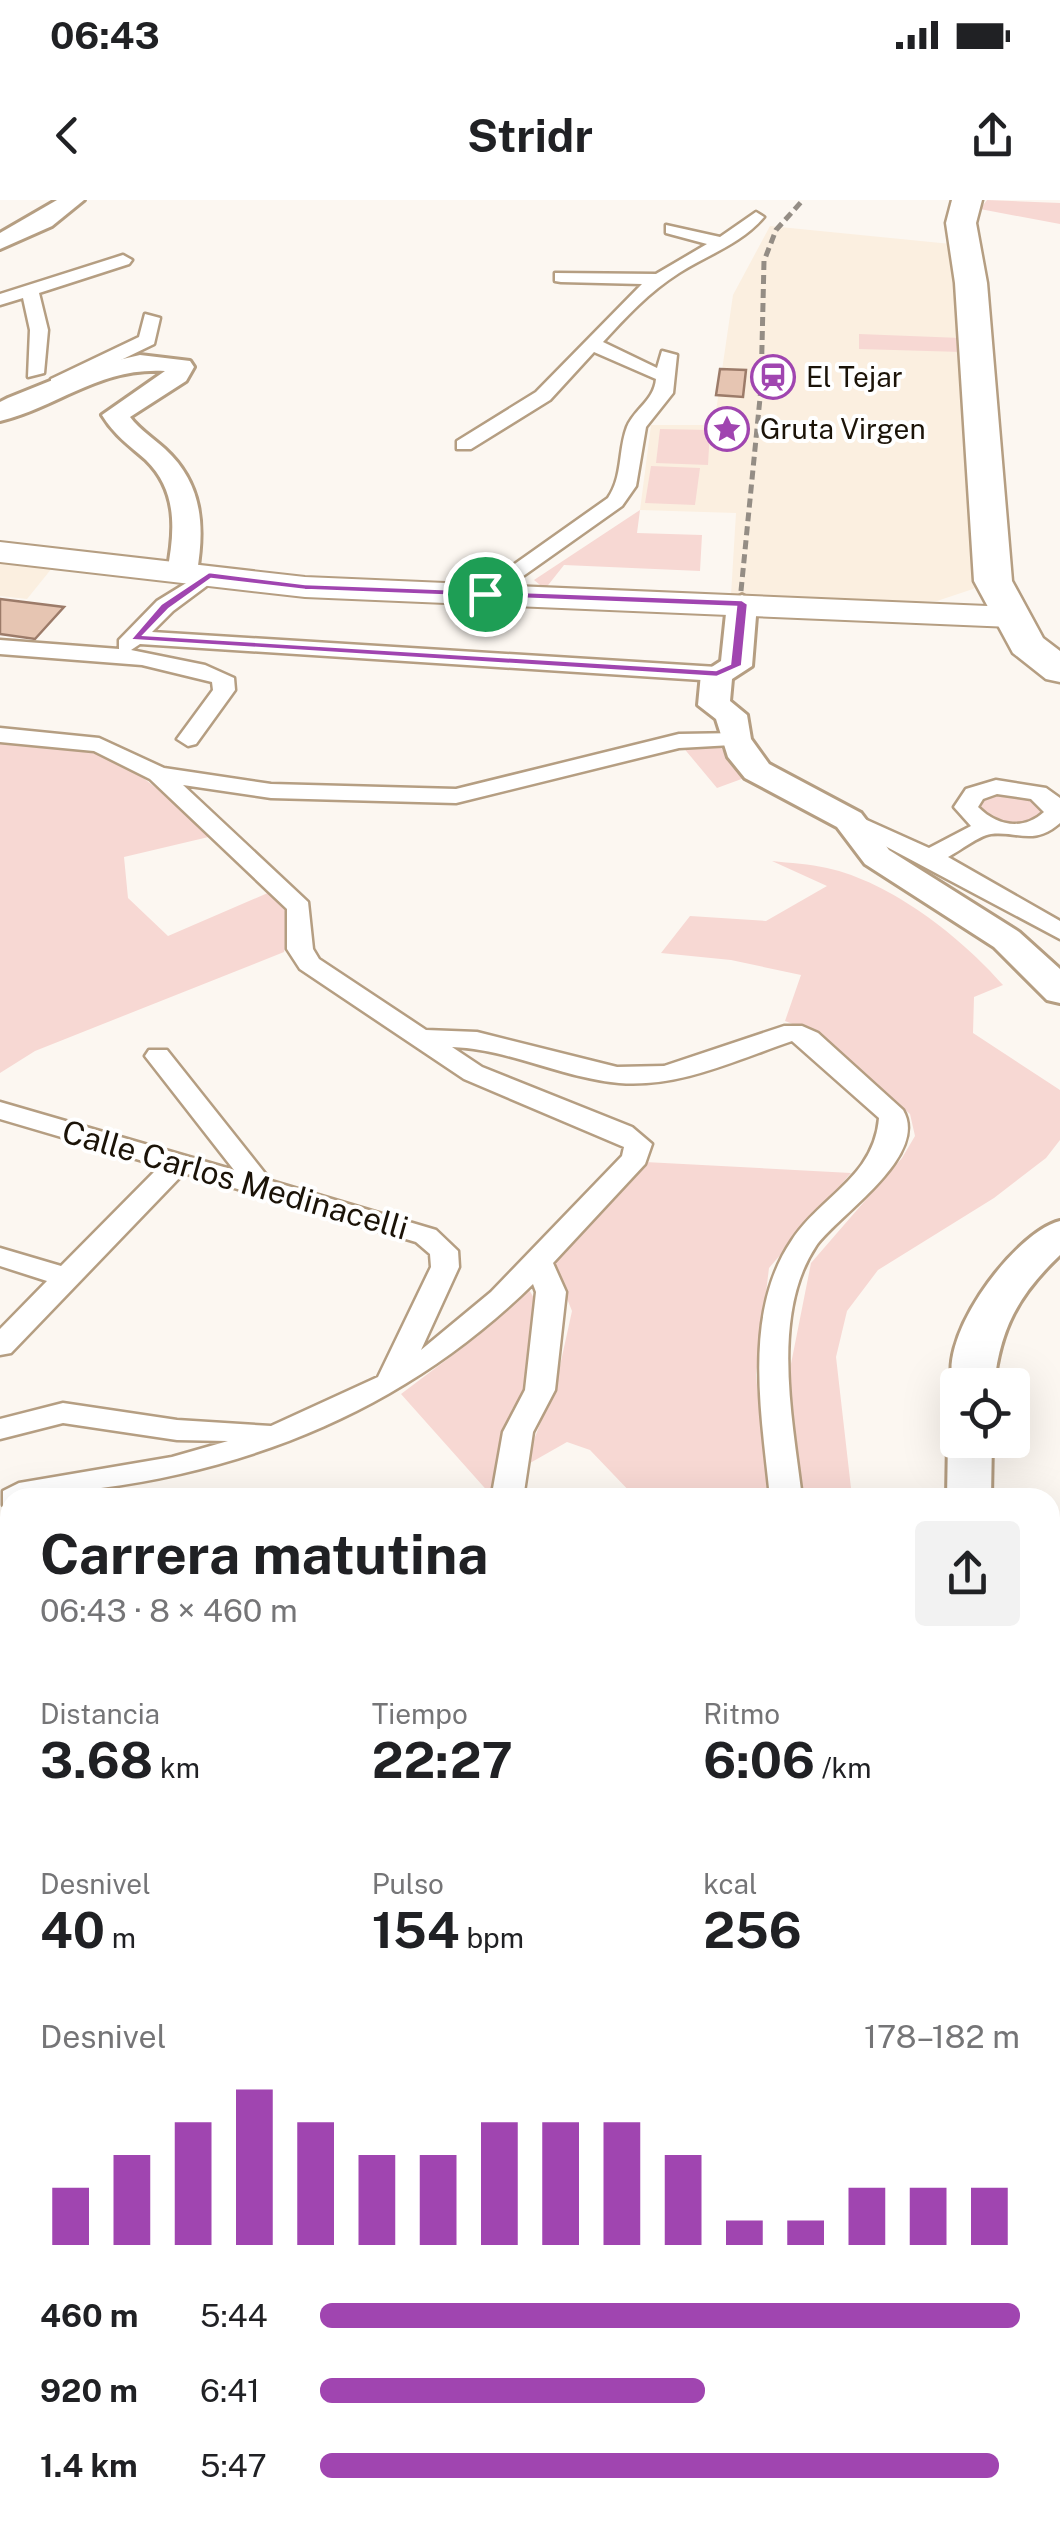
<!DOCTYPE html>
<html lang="es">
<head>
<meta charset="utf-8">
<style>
	:root { --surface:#fff; --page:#f2f2f2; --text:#202124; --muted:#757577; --accent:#a045b0 }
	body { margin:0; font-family:"Public Sans",sans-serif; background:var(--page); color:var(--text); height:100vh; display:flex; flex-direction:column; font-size:38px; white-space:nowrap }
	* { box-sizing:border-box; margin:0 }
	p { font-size:32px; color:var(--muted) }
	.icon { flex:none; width:55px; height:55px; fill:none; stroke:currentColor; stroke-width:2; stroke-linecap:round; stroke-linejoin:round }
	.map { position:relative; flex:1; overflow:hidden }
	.panel { position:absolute; left:0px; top:1288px; width:1060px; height:1038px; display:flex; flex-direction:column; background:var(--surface); border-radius:30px 30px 0 0; box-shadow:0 10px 40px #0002 }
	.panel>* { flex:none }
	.controls { position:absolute; left:940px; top:1168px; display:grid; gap:20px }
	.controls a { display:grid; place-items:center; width:90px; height:90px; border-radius:10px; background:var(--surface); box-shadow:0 10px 40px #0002; font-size:50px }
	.pin { position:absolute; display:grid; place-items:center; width:85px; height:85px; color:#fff; margin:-42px; border:5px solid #fff; border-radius:50%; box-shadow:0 2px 10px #0007 }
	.round { display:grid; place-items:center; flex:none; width:105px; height:105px; border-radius:10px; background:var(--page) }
	.overview { display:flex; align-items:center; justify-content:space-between; height:170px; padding:0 40px }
	h1 { font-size:55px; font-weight:700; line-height:75px }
	.figures { display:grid; grid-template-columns:repeat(3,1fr); gap:15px; height:170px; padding:10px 40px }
	.figures div { display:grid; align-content:center }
	.figures b { font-size:50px; font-weight:700 }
	.figures small { font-size:28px; font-weight:400 }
	.figures p { font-size:28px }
	.chart { height:280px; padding:20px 40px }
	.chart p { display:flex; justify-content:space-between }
	.chart svg { width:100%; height:180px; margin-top:10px; stroke:var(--accent); stroke-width:6 }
	ul { padding:0 40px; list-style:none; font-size:32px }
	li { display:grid; grid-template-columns:160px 120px 1fr; align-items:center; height:75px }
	li i { height:25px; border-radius:12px; background:var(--accent) }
	.status { display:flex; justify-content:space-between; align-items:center; height:70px; padding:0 50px; background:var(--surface); direction:ltr }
	.status svg { height:28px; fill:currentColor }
	header { display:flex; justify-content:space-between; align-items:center; height:130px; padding:0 40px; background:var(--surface); font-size:45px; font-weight:700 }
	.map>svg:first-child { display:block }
</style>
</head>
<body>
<div class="status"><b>06:43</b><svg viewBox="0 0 49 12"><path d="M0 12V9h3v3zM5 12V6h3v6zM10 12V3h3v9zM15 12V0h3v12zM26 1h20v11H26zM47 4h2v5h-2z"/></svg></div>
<header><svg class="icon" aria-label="back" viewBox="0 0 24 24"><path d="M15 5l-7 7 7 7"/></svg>Stridr<svg class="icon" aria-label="share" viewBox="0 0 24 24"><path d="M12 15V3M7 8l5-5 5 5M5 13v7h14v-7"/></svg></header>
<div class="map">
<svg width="1060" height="2324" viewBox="0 0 1060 2324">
	<rect width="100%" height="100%" fill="#fcf7f1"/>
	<g fill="#fbefe0">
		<polygon points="770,26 951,44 978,385 973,389 937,401 911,402 731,395 736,313 640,310 651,225 714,225 733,95"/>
		<polygon points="0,362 52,368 27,399 0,396"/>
	</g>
	<g fill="#f7d8d3">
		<polygon points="987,0 1060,3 1060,24 980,9"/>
		<polygon points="859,134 961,138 962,152 859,149"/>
		<polygon points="660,229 710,230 708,265 656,263"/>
		<polygon points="651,266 700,268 695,305 645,303"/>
		<polygon points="640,310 637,333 702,335 700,371 564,365 545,389 534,380"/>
		<polygon points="0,540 82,547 120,560 217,635 124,657 128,698 168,736 270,692 293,716 284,752 35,851 0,873"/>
		<polygon points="719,544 732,566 747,577 717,588 682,546"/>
		<polygon points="992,592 1028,593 1048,608 1036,623 1002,625 977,612 977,601"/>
		<path d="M 772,661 C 790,663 810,664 827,668 C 891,682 961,737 1003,785 L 974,797 L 973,833 L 1060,890 L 1060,940 L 1046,958 L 994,998 L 878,1070 L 847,1111 L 836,1157 L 852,1297 L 802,1297 L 789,1174 L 811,1063 L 902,958 L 915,936 L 910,914 L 813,832 L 785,821 L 801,775 L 731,760 L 661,753 L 690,716 L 766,721 L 827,686 Z"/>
		<polygon points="645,962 851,973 769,1068 756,1175 768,1297 635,1297 590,1250 567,1242 523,1267 556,1184 572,1111 553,1064"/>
		<polygon points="528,1088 547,1120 529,1148 529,1188 512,1209 491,1295 401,1194 478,1136"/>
	</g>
	<polygon fill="#c8d0ae" points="292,2315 560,2315 545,2324 285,2324"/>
	<g fill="#e6c5b2" stroke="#9c7b69" stroke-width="2.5">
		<polygon points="720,169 746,170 743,197 716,195"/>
		<polygon points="0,399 64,407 35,439 0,434"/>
	</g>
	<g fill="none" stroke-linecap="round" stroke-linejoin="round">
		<g stroke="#b59e82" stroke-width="5">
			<g id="street">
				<path d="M 756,12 L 764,17 C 741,44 709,54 679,73 C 649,92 626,117 603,142 L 657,168 L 662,151 L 677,155 L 673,193 L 646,227 L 636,286 L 622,306 L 492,398 L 478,398 L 478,390 L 608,298 C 623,276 618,251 627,227 C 635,208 654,201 656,179 L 594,152 L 550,200 L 471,249 L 457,249 L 457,241 L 536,192 L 642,84 L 561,82 L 555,81 L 555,73 L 656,74 L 707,44 L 666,33 L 666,25 L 720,37 Z"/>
				<polygon points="123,55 132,60 129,64 39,93 48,130 44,173 28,177 30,130 23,98 0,105 0,94"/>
				<polygon points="145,114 160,118 154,144 65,187 51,187 51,179 139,137"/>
				<polygon points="209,369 219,375 216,379 173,411 152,432 717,467 728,474 717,481 140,444 131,450 205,465 234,478 235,490 196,544 188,546 177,539 213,490 212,482 142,465 0,454 0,440 119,449 119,440 157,401"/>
				<path d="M 0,528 L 99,538 L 164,568 L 271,584 L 456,589 L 679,534 L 740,533 L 743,538 L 732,545 L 679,548 L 456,603 L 271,598 L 183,585 L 308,702 L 313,749 L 319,759 L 426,830 L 477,832 L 617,867 L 664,866 L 784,826 L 802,826 L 818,833 L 903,910 C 930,956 838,1015 816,1046 C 770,1115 793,1221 802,1298 L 770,1298 C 762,1216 742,1113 792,1040 C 822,995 874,977 879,918 L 792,841 C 736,860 679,888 619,883 C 562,878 509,849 452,847 L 482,867 L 632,927 L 652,944 L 645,964 L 553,1063 L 566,1092 L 555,1190 L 533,1232 L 524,1292 L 527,1298 L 492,1294 L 503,1232 L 525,1190 L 536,1092 L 533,1084 C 414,1201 266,1266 101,1288 C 70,1292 41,1298 10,1298 L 10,1307 L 3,1305 L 3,1291 L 19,1283 L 172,1257 L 228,1241 L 177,1240 L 63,1223 L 0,1239 L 0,1219 L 63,1203 L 177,1220 L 271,1226 L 378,1177 L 431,1067 L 430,1054 L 416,1042 L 184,973 L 11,1153 L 0,1155 L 0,1129 L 47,1081 L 0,1066 L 0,1048 L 61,1066 L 160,966 L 0,919 L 0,902 L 234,970 L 145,856 L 149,850 L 167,850 L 271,981 L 436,1030 L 458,1051 L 459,1067 L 421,1150 L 491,1092 L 622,956 L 624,947 L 464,879 L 300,769 L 287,749 L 287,709 L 150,579 L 94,551 L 0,542 Z"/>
				<path d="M 996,580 L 1046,588 L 1060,598 L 1060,623 C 1034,646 1018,631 991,634 C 978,636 960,651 948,657 L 1060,721 L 1060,739 L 840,622 L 844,617 L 860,617 L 929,648 L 971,626 L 954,607 L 966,589 ZM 997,594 L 1031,599 L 1044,612 C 1023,631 997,626 978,607 L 983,599 Z"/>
				<polygon points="10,1497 10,1538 0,1535 0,1500"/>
			</g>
		</g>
		<g stroke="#b59e82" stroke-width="6">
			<g id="secondary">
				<polygon points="57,0 84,0 52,26 0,49 0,33"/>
				<path d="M 140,155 L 190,161 L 194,167 L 186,181 L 130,217 C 140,230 153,238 165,249 C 202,283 205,325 197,372 L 182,381 L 167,372 C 175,332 178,291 146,260 C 129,245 114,235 102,215 L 165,171 C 99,167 58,207 0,221 L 0,202 L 8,198 L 80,169 Z"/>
				<polygon points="742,395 757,404 752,466 732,479 730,501 747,515 751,539 769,564 861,613 889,650 1019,732 1060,769 1060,803 1047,800 994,747 865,664 837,627 745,578 728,557 716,519 698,505 701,474 721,461 727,404"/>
				<path d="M 1060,1021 L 1060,1055 C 1019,1094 1000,1128 994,1185 L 958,1185 L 958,1194 C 927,1148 1014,1032 1060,1021 Z"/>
				<polygon points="958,1229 958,1240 992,1240 991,1298 947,1298 948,1240"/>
				<polygon points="10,2261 10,2315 28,2315 24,2324 0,2324 0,2264"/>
			</g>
		</g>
		<g stroke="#b59e82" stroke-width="4">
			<polygon id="primary" points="0,342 305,377 1011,407 1023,410 1028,417 1023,424 1011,427 305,397 0,362"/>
		</g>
		<g stroke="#b59e82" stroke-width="5">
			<polygon id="highway" points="952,0 982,0 976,23 987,83 1012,381 1043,438 1060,451 1060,482 1046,479 1013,453 974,381 955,83 946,23"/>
		</g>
		<use href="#street" fill="#fff" fill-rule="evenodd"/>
		<use href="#secondary" fill="#fff" fill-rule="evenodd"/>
		<use href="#primary" fill="#fff" fill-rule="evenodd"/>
		<use href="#highway" fill="#fff" fill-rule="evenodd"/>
		<polyline stroke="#948d85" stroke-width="5" stroke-dasharray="9 5" stroke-linecap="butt" points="741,391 761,188 764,61 776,30 803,0"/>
	</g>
	<path fill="#a045b0" stroke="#fff" stroke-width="2.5" fill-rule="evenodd" d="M 209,372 L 305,384 L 742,400 L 748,404 L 742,466 L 717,477 L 130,440 L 161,404 ZM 211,379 L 305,390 L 736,407 L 730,464 L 716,470 L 144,435 L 169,409 Z"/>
	<defs>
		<g id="station-ring" transform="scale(2.25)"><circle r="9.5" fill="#fff" stroke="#a045b0" stroke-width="1.5"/><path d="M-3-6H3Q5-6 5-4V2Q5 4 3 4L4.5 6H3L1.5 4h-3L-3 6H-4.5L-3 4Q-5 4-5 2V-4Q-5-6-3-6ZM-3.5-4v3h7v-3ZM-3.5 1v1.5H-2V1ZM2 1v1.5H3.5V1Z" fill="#a045b0"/></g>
		<g id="sight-ring" transform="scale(2.25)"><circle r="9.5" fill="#fff" stroke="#a045b0" stroke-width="1.5"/><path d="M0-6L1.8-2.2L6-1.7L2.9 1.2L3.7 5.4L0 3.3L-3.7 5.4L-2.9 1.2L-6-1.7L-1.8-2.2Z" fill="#a045b0"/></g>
	</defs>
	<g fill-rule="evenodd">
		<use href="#station-ring" x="773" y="177"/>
		<use href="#sight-ring" x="727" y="229"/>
	</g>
	<g text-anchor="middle" stroke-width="8" stroke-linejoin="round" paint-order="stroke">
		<g font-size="28" fill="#1b1308" stroke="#fff" text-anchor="start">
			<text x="806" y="187">El Tejar</text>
			<text x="760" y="239">Gruta Virgen</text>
		</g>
		<g font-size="32" fill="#1b1308" stroke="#fff">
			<text transform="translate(235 980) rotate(16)" y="11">Calle Carlos Medinacelli</text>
		</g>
	</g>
</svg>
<div class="controls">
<a><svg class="icon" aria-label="locate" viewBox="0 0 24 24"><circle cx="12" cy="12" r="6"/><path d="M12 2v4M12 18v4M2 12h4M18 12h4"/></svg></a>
</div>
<div class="pin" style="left:485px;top:394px;background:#1e9e55"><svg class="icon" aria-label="arrive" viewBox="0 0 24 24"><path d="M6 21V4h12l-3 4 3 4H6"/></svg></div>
<section class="panel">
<div class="overview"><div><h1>Carrera matutina</h1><p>06:43 · 8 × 460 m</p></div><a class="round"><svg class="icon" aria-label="share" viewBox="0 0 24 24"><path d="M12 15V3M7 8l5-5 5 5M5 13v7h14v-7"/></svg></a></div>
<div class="figures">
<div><p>Distancia</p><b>3.68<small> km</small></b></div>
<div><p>Tiempo</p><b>22:27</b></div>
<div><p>Ritmo</p><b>6:06<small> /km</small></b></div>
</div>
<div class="figures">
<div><p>Desnivel</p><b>40<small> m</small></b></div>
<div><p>Pulso</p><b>154<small> bpm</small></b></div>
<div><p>kcal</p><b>256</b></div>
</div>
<div class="chart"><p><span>Desnivel</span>178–182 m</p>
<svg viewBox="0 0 160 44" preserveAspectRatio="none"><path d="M5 44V30M15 44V22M25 44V14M35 44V6M45 44V14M55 44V22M65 44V22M75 44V14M85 44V14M95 44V14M105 44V22M115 44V38M125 44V38M135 44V30M145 44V30M155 44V30"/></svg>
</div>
<ul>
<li><b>460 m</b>5:44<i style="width:100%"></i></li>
<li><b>920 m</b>6:41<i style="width:55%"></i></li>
<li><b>1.4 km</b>5:47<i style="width:97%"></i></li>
</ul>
</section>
</div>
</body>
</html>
